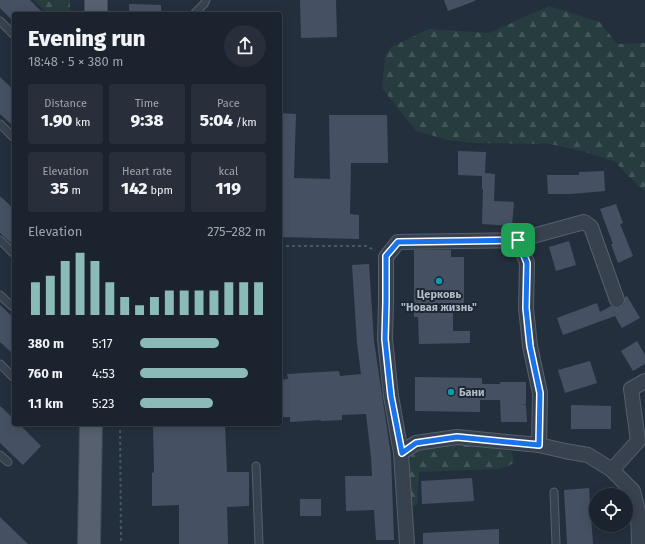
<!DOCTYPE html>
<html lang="en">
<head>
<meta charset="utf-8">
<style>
	:root { --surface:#1b232e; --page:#282f3a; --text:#f1f3f6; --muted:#a0a4aa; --line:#39404a; --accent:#8bbbb9 }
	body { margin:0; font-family:"Fira Sans",sans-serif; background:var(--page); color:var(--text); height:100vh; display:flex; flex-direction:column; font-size:15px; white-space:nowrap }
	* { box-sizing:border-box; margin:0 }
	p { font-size:13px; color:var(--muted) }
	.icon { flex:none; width:22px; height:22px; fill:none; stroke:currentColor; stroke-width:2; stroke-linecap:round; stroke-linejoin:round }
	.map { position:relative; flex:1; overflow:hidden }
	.sheet { position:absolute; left:12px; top:12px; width:270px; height:414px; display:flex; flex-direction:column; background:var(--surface); border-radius:4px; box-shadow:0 2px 10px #0003,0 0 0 1px var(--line) }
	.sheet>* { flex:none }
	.controls { position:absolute; left:589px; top:488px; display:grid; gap:8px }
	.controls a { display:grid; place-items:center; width:44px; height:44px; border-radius:50%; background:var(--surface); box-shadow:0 2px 10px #0003,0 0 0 1px var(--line); font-size:20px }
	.pin { position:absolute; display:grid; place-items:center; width:34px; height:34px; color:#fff; margin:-17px; border-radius:8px; box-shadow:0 2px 6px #0006 }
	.round { display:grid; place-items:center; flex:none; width:42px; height:42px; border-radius:21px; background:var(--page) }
	.summary { display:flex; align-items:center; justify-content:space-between; height:68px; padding:0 16px }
	h1 { font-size:22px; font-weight:800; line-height:30px }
	.metrics { display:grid; grid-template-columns:repeat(3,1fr); gap:6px; height:68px; padding:4px 16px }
	.metrics div { display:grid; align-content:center; border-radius:4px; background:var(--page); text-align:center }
	.metrics b { font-size:17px; font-weight:800 }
	.metrics small { font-size:11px; font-weight:400 }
	.metrics p { font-size:11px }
	.chart { height:112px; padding:8px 16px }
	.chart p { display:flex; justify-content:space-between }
	.chart svg { width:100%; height:72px; margin-top:4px; stroke:var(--accent); stroke-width:6 }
	ul { padding:0 16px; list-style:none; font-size:13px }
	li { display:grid; grid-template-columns:64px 48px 1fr; align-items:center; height:30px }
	li i { height:10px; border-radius:5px; background:var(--accent) }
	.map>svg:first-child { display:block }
</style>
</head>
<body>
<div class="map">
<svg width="645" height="544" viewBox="0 0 645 544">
	<defs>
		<pattern id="forest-firs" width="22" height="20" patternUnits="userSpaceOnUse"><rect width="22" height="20" fill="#263c3f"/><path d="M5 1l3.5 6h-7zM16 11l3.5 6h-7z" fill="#435659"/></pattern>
	</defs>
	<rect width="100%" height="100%" fill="#242f3e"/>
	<g fill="url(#forest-firs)">
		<polygon points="34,0 70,0 70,14 48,14"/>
		<polygon points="549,6 600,22 617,44 644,43 645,44 645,190 640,188 615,162 586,152 550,144 475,143 448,140 416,131 382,88 385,57 391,47 429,29 489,33"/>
		<polygon points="441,445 480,445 512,452 514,463 506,467 497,469 419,472 417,505 409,507 406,475 412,453 425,448"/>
	</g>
	<g fill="#455162">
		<polygon points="0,0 30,0 44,14 14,14 14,22 0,8"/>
		<polygon points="300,0 336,0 337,37 301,38"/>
		<polygon points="444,0 475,0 475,1 448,11"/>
		<polygon points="129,4 161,5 161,14 129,14"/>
		<polygon points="0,77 14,90 14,127 0,114"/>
		<polygon points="280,113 296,114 294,178 330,179 329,115 387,115 388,163 351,163 350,214 359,215 359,239 280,237"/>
		<polygon points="458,151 486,152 485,173 495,174 494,201 514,202 512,226 482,224 483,190 482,189 482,176 458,175"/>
		<polygon points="604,171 605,191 570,194 548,194 547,175 579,175 579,172"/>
		<polygon points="0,196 14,209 14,246 0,233"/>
		<polygon points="616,204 623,223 620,224 633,256 618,263 611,244 613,244 600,209"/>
		<polygon points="569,241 576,265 556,271 549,247"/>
		<polygon points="414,250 451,250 451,257 464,257 464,306 453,306 453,331 470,331 470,343 419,344 418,317 414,317"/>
		<polygon points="369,264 374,341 391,455 394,540 376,540 374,510 346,511 345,476 372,476 371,457 366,414 342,415 342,420 321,421 321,420 290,422 290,417 280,417 280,380 288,379 287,374 339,371 340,376 361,374 357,343 352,265"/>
		<polygon points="627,296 640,318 622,328 615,316 563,335 557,318 597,303 600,312 611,306 615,308 619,308 624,305 625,301 625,297"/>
		<polygon points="0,305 14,318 14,355 0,342"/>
		<polygon points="637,341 645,355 645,364 633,371 621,351"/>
		<polygon points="590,361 597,383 565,393 558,370"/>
		<polygon points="415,377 482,378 482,384 500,384 500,382 526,382 526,404 521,405 526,405 527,422 501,422 500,400 480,400 480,412 415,411"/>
		<polygon points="571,405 611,406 611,429 571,429"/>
		<polygon points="0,406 14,419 14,424 19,424 41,446 23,465 0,443"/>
		<polygon points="153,424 225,424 227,472 249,472 249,506 227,507 228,544 179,544 179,505 152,506 152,473 154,472"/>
		<polygon points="472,478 474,501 422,504 421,481"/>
		<polygon points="589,488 593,544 567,544 564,490"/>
		<rect x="300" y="499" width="21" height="17"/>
		<polygon points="0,517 28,544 0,544"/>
		<polygon points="499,529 499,544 423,544 423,533"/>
	</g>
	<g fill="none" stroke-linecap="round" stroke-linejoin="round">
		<g stroke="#565f6c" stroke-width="9">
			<g id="service">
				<polyline points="194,14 204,4 206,0"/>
				<polyline points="0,21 14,35"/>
				<polyline points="0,124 14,138"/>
				<polyline points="0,240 13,253"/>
				<polyline points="0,295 14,308"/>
				<polyline points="0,364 14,378"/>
				<polyline points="0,455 8,462"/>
				<polyline points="256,466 259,544"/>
				<polyline points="554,492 556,544"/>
			</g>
		</g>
		<g stroke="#565f6c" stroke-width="16">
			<g id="minor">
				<polyline points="518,240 584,222 591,227 617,300"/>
				<polyline points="401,453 391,396 385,339 386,301 386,257 398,242 518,240 527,263 526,308 530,346 540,393 539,445"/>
				<polyline points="612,470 638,441 631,389 645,381"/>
				<polyline points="407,544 401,453 416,443 457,437 539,445 565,451 588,455 612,470 633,491 638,511 639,544"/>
			</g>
		</g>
		<g stroke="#414a57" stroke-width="24">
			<g id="primary">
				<polyline points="96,14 96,0"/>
				<polyline points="89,544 91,424"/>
			</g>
		</g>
		<g stroke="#44595c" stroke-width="2" stroke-dasharray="3 3" stroke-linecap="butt">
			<polyline points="280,246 367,246 375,251"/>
			<polyline points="120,424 121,544"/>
		</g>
		<use href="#service" stroke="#38414e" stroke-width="7"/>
		<use href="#minor" stroke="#38414e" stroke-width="14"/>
		<use href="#primary" stroke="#56606e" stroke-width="22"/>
	</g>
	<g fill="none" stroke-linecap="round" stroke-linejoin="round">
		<g stroke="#fff" stroke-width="8">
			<polygon id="route" points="518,240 527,263 526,308 530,346 540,393 539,445 457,437 416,443 402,453 391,396 385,339 386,301 386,256 398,242"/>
		</g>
		<use href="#route" stroke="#1a73e8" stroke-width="5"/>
	</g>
	<g fill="#0f9aa8" stroke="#1d2633" stroke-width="1.5">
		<circle cx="439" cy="281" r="4"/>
		<circle cx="451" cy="392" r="4"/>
	</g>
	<g text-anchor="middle" stroke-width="4" stroke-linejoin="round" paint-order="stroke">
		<g font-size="11" font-weight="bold" fill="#b4bcc9" stroke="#1d2633">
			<text x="439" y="298">Церковь<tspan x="439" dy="13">"Новая жизнь"</tspan></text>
			<text x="459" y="396" text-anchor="start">Бани</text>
		</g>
	</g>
</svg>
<div class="controls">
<a><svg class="icon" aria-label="locate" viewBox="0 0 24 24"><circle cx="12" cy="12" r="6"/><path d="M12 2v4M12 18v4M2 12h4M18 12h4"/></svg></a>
</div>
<div class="pin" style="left:518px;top:240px;background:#1e9e55"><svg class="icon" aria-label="arrive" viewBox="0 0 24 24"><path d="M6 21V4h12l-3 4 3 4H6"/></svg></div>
<section class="sheet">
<div class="summary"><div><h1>Evening run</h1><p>18:48 · 5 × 380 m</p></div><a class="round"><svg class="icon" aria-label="share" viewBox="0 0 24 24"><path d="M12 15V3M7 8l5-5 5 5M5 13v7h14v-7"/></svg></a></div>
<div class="metrics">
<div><p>Distance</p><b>1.90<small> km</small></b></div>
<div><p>Time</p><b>9:38</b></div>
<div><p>Pace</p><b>5:04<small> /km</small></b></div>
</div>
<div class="metrics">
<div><p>Elevation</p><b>35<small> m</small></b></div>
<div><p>Heart rate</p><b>142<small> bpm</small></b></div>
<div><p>kcal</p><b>119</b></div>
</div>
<div class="chart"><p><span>Elevation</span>275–282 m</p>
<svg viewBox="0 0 160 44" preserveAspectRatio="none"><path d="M5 44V24M15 44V20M25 44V11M35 44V6M45 44V11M55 44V24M65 44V33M75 44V38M85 44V33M95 44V29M105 44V29M115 44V29M125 44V29M135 44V24M145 44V24M155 44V24"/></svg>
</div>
<ul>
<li><b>380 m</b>5:17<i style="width:63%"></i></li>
<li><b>760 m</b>4:53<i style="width:86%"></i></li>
<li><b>1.1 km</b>5:23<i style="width:58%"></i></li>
</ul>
</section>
</div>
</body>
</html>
